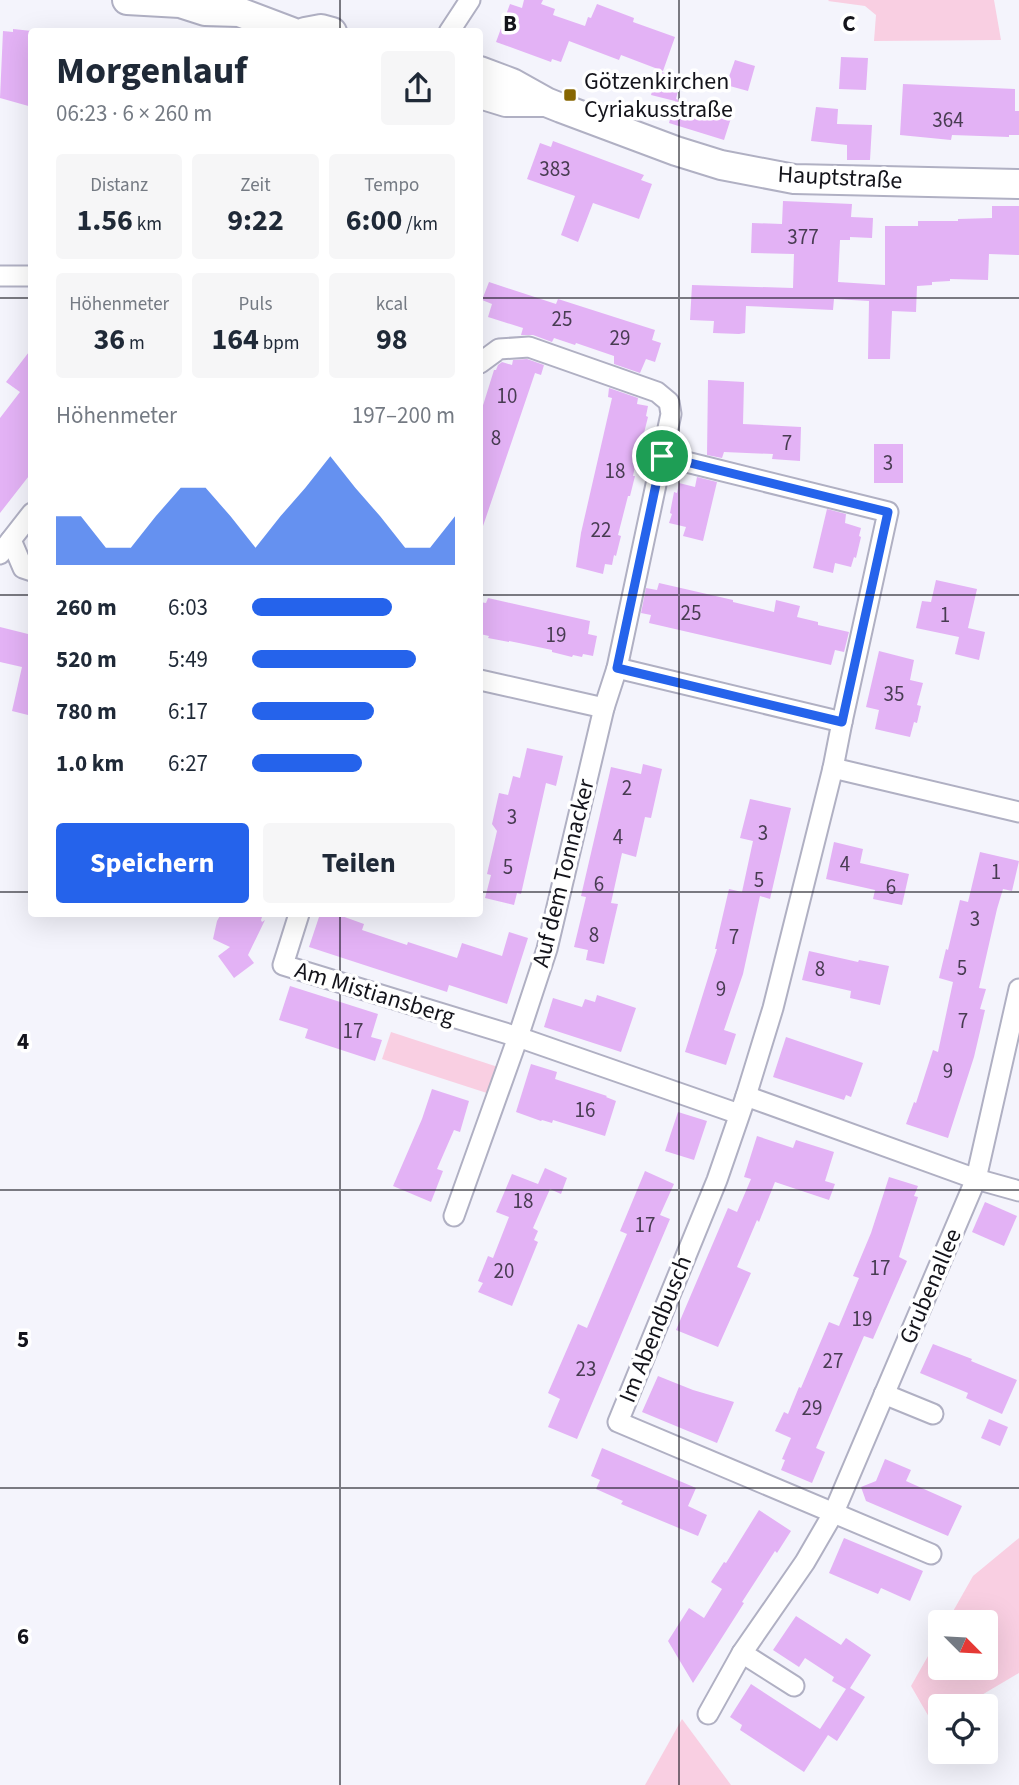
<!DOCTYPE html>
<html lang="de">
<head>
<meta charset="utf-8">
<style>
	:root { --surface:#fff; --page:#f6f6f7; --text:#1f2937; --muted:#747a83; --accent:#2563eb }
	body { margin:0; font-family:"Source Sans 3",sans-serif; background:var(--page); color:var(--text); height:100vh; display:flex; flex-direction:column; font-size:26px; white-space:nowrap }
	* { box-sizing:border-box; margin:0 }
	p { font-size:23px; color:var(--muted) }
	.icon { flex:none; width:38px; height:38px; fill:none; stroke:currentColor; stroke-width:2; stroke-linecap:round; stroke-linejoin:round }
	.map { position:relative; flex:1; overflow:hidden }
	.details { position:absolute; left:28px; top:28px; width:455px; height:889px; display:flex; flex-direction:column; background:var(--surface); border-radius:7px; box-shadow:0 7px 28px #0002 }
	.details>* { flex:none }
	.needle { width:46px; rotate:114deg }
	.fabs { position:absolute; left:928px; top:1610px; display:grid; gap:14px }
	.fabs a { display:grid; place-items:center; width:70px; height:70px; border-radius:7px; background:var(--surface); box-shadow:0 7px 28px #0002; font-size:35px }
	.pin { position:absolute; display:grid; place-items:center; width:60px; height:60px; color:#fff; margin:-30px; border:4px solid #fff; border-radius:50%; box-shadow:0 2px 7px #0007 }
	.round { display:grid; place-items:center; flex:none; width:74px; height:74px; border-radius:7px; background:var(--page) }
	.summary { display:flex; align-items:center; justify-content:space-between; height:119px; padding:0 28px }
	h1 { font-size:38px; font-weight:700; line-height:52px }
	.figures { display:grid; grid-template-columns:repeat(3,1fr); gap:10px; height:119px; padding:7px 28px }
	.figures div { display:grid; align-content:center; border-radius:7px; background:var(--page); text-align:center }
	.figures b { font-size:30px; font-weight:700 }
	.figures small { font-size:19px; font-weight:400 }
	.figures p { font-size:19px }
	.chart { height:196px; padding:14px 28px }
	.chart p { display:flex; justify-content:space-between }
	.chart svg { width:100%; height:126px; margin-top:7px; fill:var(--accent); opacity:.7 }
	.button { display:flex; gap:14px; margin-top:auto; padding:14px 28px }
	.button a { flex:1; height:80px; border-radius:7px; background:var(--accent); color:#fff; font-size:28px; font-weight:700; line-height:80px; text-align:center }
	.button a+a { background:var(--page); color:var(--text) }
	ul { padding:0 28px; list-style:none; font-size:23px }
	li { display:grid; grid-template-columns:112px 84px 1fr; align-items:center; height:52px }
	li i { height:18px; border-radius:9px; background:var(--accent) }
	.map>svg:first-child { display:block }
</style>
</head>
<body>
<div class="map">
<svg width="1019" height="1785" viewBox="0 0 1019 1785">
	<rect width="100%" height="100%" fill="#f4f4fc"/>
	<g fill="#f9cfe2">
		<polygon points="829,0 994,0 1001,40 874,41 876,15 865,6 828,1"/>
		<polygon points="391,1032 501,1068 493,1095 382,1059"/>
		<polygon points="1019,1538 1019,1673 963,1706 940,1706 940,1720 933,1724 911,1686 940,1635 940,1668 985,1668 985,1622 947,1622 973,1576"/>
		<polygon points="682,1719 731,1785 645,1785"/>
	</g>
	<g fill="#e3b2f5">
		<polygon points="524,0 543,0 541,4 555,9 553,15 585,26 588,17 591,18 597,4 634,18 633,22 675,37 663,71 621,55 619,60 569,41 561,62 552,59 551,62 496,42 510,4 522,8"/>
		<polygon points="13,29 32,31 32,107 0,98 3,31 13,32"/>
		<polygon points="841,57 868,58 866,90 839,89"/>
		<polygon points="735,60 755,66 748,91 726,85"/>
		<polygon points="658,71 681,78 676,99 731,118 724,140 669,123 675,101 651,95"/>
		<polygon points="903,84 1015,89 1015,111 1019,111 1019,135 1009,135 1009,137 952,135 951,140 900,135"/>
		<polygon points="816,107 838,109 837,124 872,125 870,160 847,160 847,145 811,141"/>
		<polygon points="553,141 644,175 641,180 652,184 639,219 593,203 578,242 561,235 575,196 527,179 540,143 551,147"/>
		<polygon points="783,201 852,204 851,217 873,218 872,238 850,237 850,240 840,240 838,282 885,285 885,226 918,226 918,221 958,221 958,219 992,218 992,206 1019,206 1019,255 989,254 988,280 950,279 950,281 932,282 932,285 917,286 916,312 892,311 890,359 868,359 869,301 834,299 833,310 746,306 745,333 739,334 713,333 714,321 690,320 692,285 793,288 794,254 751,253 752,223 782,224"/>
		<polygon points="489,282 556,304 558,299 655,330 652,340 661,343 655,362 646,359 640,373 614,364 614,356 576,343 575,345 554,338 552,342 533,335 521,335 523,328 488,317 492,304 482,300"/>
		<polygon points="32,348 32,472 0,513 0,418 20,392 6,382"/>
		<polygon points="527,359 544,365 541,375 535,373 482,529 480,529 480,415 494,370 496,370 498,365 502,362 512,365 513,360"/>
		<polygon points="708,380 744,382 743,424 801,427 800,461 772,459 773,454 724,452 722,458 707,455"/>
		<polygon points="609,388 638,398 637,404 648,406 646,416 648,417 643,437 641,437 633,476 635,476 630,496 628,496 618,535 621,536 616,556 614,555 612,565 605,564 603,574 576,567 581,533 612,398 608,397"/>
		<rect x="874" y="444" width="29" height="39"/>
		<polygon points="697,477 717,482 703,541 683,536 686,527 669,523 672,514 670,513 674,492 677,493 679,483 695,487"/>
		<polygon points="827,509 846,514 845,523 861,528 859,536 861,537 856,558 854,557 851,567 835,563 833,573 813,568"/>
		<polygon points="936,580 977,589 968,628 985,632 979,660 955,654 959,637 916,628 922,601 931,602"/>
		<polygon points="659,583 733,600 733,602 774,612 776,600 800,606 797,617 818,622 818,625 849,632 844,652 835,650 831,665 649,623 651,615 641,613 646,588 657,590"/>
		<polygon points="488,598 590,621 588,634 597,636 593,656 583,654 582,657 573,655 572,657 552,652 552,650 519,643 509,641 509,642 488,638 489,636 480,634 480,602 486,603"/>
		<polygon points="0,627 32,635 32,716 12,711 22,667 0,662"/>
		<polygon points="879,651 914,660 910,680 923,683 917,705 921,706 917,723 914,722 910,737 875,729 879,710 866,707"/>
		<polygon points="527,748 563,756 556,786 546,783 521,894 517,893 514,905 485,898 491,875 487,874 497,831 492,824 499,793 508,795 513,776 520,778"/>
		<polygon points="643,764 662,769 651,818 645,817 636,857 622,853 611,903 618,904 604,964 586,960 588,950 574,947 586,897 581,896 611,767 641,774"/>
		<polygon points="750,799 791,808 770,899 760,896 743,974 724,1030 736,1034 726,1065 685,1052 717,949 715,949 729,889 742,892 753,841 740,838"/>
		<polygon points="834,842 863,849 860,863 909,874 902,905 873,899 875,890 826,879"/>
		<polygon points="980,852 1019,861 1012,891 1003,889 997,909 979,988 986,989 980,1009 985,1010 974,1057 948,1138 906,1124 914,1102 916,1103 933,1050 938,1052 953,982 939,978 946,949 948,950 960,900 968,902"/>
		<polygon points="221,914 263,914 261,920 262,922 265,920 248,955 254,963 234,978 218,956 230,947 213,939 217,921"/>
		<polygon points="320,914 335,917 339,915 364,924 362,930 407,945 408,942 457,958 462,943 502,956 509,932 528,938 507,1004 449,985 447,992 309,947"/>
		<polygon points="809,951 858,962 859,960 889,966 880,1005 850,998 851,991 802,980"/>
		<polygon points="290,986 378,1014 371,1037 382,1040 375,1061 305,1038 308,1029 279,1020"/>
		<polygon points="597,995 636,1008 621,1052 544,1027 553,998 582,1007 585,999 595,1002"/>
		<polygon points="786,1037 863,1063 851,1097 846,1095 844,1100 773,1077"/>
		<polygon points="531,1064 557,1072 555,1079 607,1096 606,1097 616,1101 605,1136 553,1120 552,1123 542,1120 541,1121 516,1112"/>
		<polygon points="432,1089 469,1101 460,1132 454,1130 437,1169 443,1171 431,1202 393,1186 422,1119"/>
		<polygon points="678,1112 707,1121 694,1160 665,1151"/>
		<polygon points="757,1136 793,1148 796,1140 834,1152 825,1181 835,1184 829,1200 775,1182 759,1222 757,1220 737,1267 751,1273 718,1347 676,1330 728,1208 737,1212 751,1179 744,1177"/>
		<polygon points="545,1168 567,1178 561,1194 550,1189 533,1228 538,1231 534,1240 538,1242 512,1306 478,1292 483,1283 478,1281 488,1256 493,1258 509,1217 496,1212 512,1174 538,1184"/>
		<polygon points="645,1171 674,1184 660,1215 670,1219 577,1439 548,1427 560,1399 548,1393 578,1324 587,1328 627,1234 620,1231"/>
		<polygon points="889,1177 918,1186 914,1196 918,1197 899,1257 907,1261 873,1339 864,1336 816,1448 825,1452 812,1483 781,1470 785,1460 782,1459 791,1438 775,1431 784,1412 788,1414 799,1387 801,1388 829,1322 839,1326 859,1278 853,1276 871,1233"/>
		<polygon points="985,1202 1017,1216 1004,1246 972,1232"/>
		<polygon points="933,1344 972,1359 971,1361 1017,1380 1002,1414 966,1398 968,1393 920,1373"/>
		<polygon points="658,1376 693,1390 734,1402 717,1443 642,1412"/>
		<polygon points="989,1419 1008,1427 1000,1446 981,1438"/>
		<polygon points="602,1448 696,1488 688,1506 707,1515 698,1536 621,1504 623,1501 596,1489 600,1480 591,1476"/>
		<polygon points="885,1459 911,1470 906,1481 962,1506 948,1536 866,1501 861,1487 876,1481"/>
		<polygon points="759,1510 791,1531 777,1553 775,1551 742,1602 744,1603 693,1683 668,1641 689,1608 704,1618 722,1589 711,1582 724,1562 726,1563"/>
		<polygon points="844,1538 923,1571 910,1601 881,1588 878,1594 829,1573"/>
		<polygon points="796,1616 841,1645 846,1638 871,1655 850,1688 865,1697 837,1741 828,1735 804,1772 740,1730 742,1725 730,1717 751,1684 820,1729 846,1689 832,1681 834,1677 805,1658 799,1667 773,1650"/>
	</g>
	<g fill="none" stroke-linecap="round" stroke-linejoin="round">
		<g stroke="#b0b0c3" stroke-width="23">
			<g id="street">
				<polyline points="449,32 470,0"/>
				<polyline points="0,276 32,276"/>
				<polyline points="662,456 888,512 842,722"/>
				<polyline points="11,540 23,568 32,571"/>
				<polyline points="0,554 32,513"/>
				<polyline points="617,668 842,722 833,768 773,1008 746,1096 717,1180 618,1422 931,1554"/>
				<polyline points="480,680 604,708"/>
				<polyline points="833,768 1019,812"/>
				<polyline points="299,914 283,965 518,1037 739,1114"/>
				<polyline points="746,1096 976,1179 1019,1191"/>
				<polyline points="454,1216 518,1037 547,949 604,708 617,668 671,414 669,402 657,392 529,347 499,349 480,363"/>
				<polyline points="884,1394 933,1414"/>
				<polyline points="742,1653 794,1686"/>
				<polyline points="708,1714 742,1653 805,1562 834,1512 976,1179 1019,989"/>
			</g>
		</g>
		<g stroke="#b0b0c3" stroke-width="32">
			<g id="secondary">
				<polyline points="127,0 180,3 205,11 239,12 292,32"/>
				<polyline points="305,32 321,29 332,32"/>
				<polyline points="480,71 512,83 546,102 561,108 676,151 721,165 794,179 1019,184"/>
				<polyline points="480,94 506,102 543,102"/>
			</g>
		</g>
		<use href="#street" stroke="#fff" stroke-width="19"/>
		<use href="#secondary" stroke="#fff" stroke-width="28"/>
	</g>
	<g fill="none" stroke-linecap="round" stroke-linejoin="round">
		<g stroke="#fff" stroke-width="14">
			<polygon id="route" points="662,456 888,512 842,722 617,668"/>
		</g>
		<use href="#route" stroke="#2563eb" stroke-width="9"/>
	</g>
	<path fill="none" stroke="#14141b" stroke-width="2" stroke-opacity="0.55" d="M 340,0 L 340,32M 679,0 L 679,1785M 0,298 L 32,298M 480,298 L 1019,298M 0,595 L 32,595M 480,595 L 1019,595M 0,892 L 32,892M 480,892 L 1019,892M 340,914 L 340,1785M 0,1190 L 1019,1190M 0,1488 L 1019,1488"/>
	<rect fill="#876601" stroke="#fff" stroke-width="2.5" x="563" y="88" width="14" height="14" rx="3.5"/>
	<g text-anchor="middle" stroke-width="7" stroke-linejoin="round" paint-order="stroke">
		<g font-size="21" fill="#483c52">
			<text x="948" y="127">364</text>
			<text x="555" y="176">383</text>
			<text x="803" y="244">377</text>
			<text x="562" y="326">25</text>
			<text x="620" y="345">29</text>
			<text x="507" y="403">10</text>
			<text x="496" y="445">8</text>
			<text x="787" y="450">7</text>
			<text x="888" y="470">3</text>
			<text x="615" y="478">18</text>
			<text x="601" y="537">22</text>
			<text x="691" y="620">25</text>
			<text x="945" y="622">1</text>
			<text x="556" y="642">19</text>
			<text x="894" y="701">35</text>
			<text x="627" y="795">2</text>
			<text x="512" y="824">3</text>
			<text x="763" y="840">3</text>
			<text x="618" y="844">4</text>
			<text x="845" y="871">4</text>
			<text x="508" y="874">5</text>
			<text x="996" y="879">1</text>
			<text x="759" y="887">5</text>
			<text x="599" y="891">6</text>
			<text x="891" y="894">6</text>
			<text x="975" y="926">3</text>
			<text x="594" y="942">8</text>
			<text x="734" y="944">7</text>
			<text x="962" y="975">5</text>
			<text x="820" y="976">8</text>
			<text x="721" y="996">9</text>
			<text x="963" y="1028">7</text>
			<text x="353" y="1038">17</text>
			<text x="948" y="1078">9</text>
			<text x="585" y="1117">16</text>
			<text x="523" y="1208">18</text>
			<text x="645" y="1232">17</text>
			<text x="880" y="1275">17</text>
			<text x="504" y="1278">20</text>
			<text x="862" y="1326">19</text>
			<text x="833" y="1368">27</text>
			<text x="586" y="1376">23</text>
			<text x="812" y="1415">29</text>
		</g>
		<g font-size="24" fill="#14141b" stroke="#fff" text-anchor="start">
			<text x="584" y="89">Götzenkirchen<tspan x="584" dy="28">Cyriakusstraße</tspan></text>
		</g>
		<g font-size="24" fill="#14141b" stroke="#fff">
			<text transform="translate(840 177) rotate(3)" y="8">Hauptstraße</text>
			<text transform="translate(563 873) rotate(-76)" y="8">Auf dem Tonnacker</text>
			<text transform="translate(375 993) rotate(17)" y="8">Am Mistiansberg</text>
			<text transform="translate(930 1286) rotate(-67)" y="8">Grubenallee</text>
			<text transform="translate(655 1329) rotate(-68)" y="8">Im Abendbusch</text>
		</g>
	</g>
	<g font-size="23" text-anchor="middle" font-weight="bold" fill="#14141b" stroke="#fff" stroke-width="7" stroke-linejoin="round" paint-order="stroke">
		<text x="510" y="31">B</text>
		<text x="849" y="31">C</text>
		<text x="23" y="1049">4</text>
		<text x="23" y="1347">5</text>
		<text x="23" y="1644">6</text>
	</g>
</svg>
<div class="fabs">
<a><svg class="needle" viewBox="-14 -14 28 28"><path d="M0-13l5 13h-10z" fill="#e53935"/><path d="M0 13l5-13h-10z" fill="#747a83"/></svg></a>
<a><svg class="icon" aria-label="locate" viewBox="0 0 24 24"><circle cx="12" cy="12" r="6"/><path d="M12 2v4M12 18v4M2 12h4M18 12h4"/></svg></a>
</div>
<div class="pin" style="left:662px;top:456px;background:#1e9e55"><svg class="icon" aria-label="arrive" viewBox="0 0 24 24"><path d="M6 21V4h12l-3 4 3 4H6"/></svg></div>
<section class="details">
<div class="summary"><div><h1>Morgenlauf</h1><p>06:23 · 6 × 260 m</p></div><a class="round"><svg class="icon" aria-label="share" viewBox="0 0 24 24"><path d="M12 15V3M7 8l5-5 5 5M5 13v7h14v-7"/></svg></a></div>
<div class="figures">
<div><p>Distanz</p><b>1.56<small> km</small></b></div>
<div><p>Zeit</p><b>9:22</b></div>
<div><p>Tempo</p><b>6:00<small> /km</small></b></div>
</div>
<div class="figures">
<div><p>Höhenmeter</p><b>36<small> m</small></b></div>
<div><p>Puls</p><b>164<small> bpm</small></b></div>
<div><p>kcal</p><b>98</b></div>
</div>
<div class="chart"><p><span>Höhenmeter</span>197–200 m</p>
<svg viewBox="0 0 160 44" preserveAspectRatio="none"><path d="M0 44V27L10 27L20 38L30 38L40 27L50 17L60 17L70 27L80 38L90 27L100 17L110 6L120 17L130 27L140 38L150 38L160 27V44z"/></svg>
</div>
<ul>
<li><b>260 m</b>6:03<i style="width:69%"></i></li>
<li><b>520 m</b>5:49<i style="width:81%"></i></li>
<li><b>780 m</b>6:17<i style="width:60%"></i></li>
<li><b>1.0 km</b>6:27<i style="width:54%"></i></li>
</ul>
<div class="button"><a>Speichern</a><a>Teilen</a></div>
</section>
</div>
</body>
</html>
